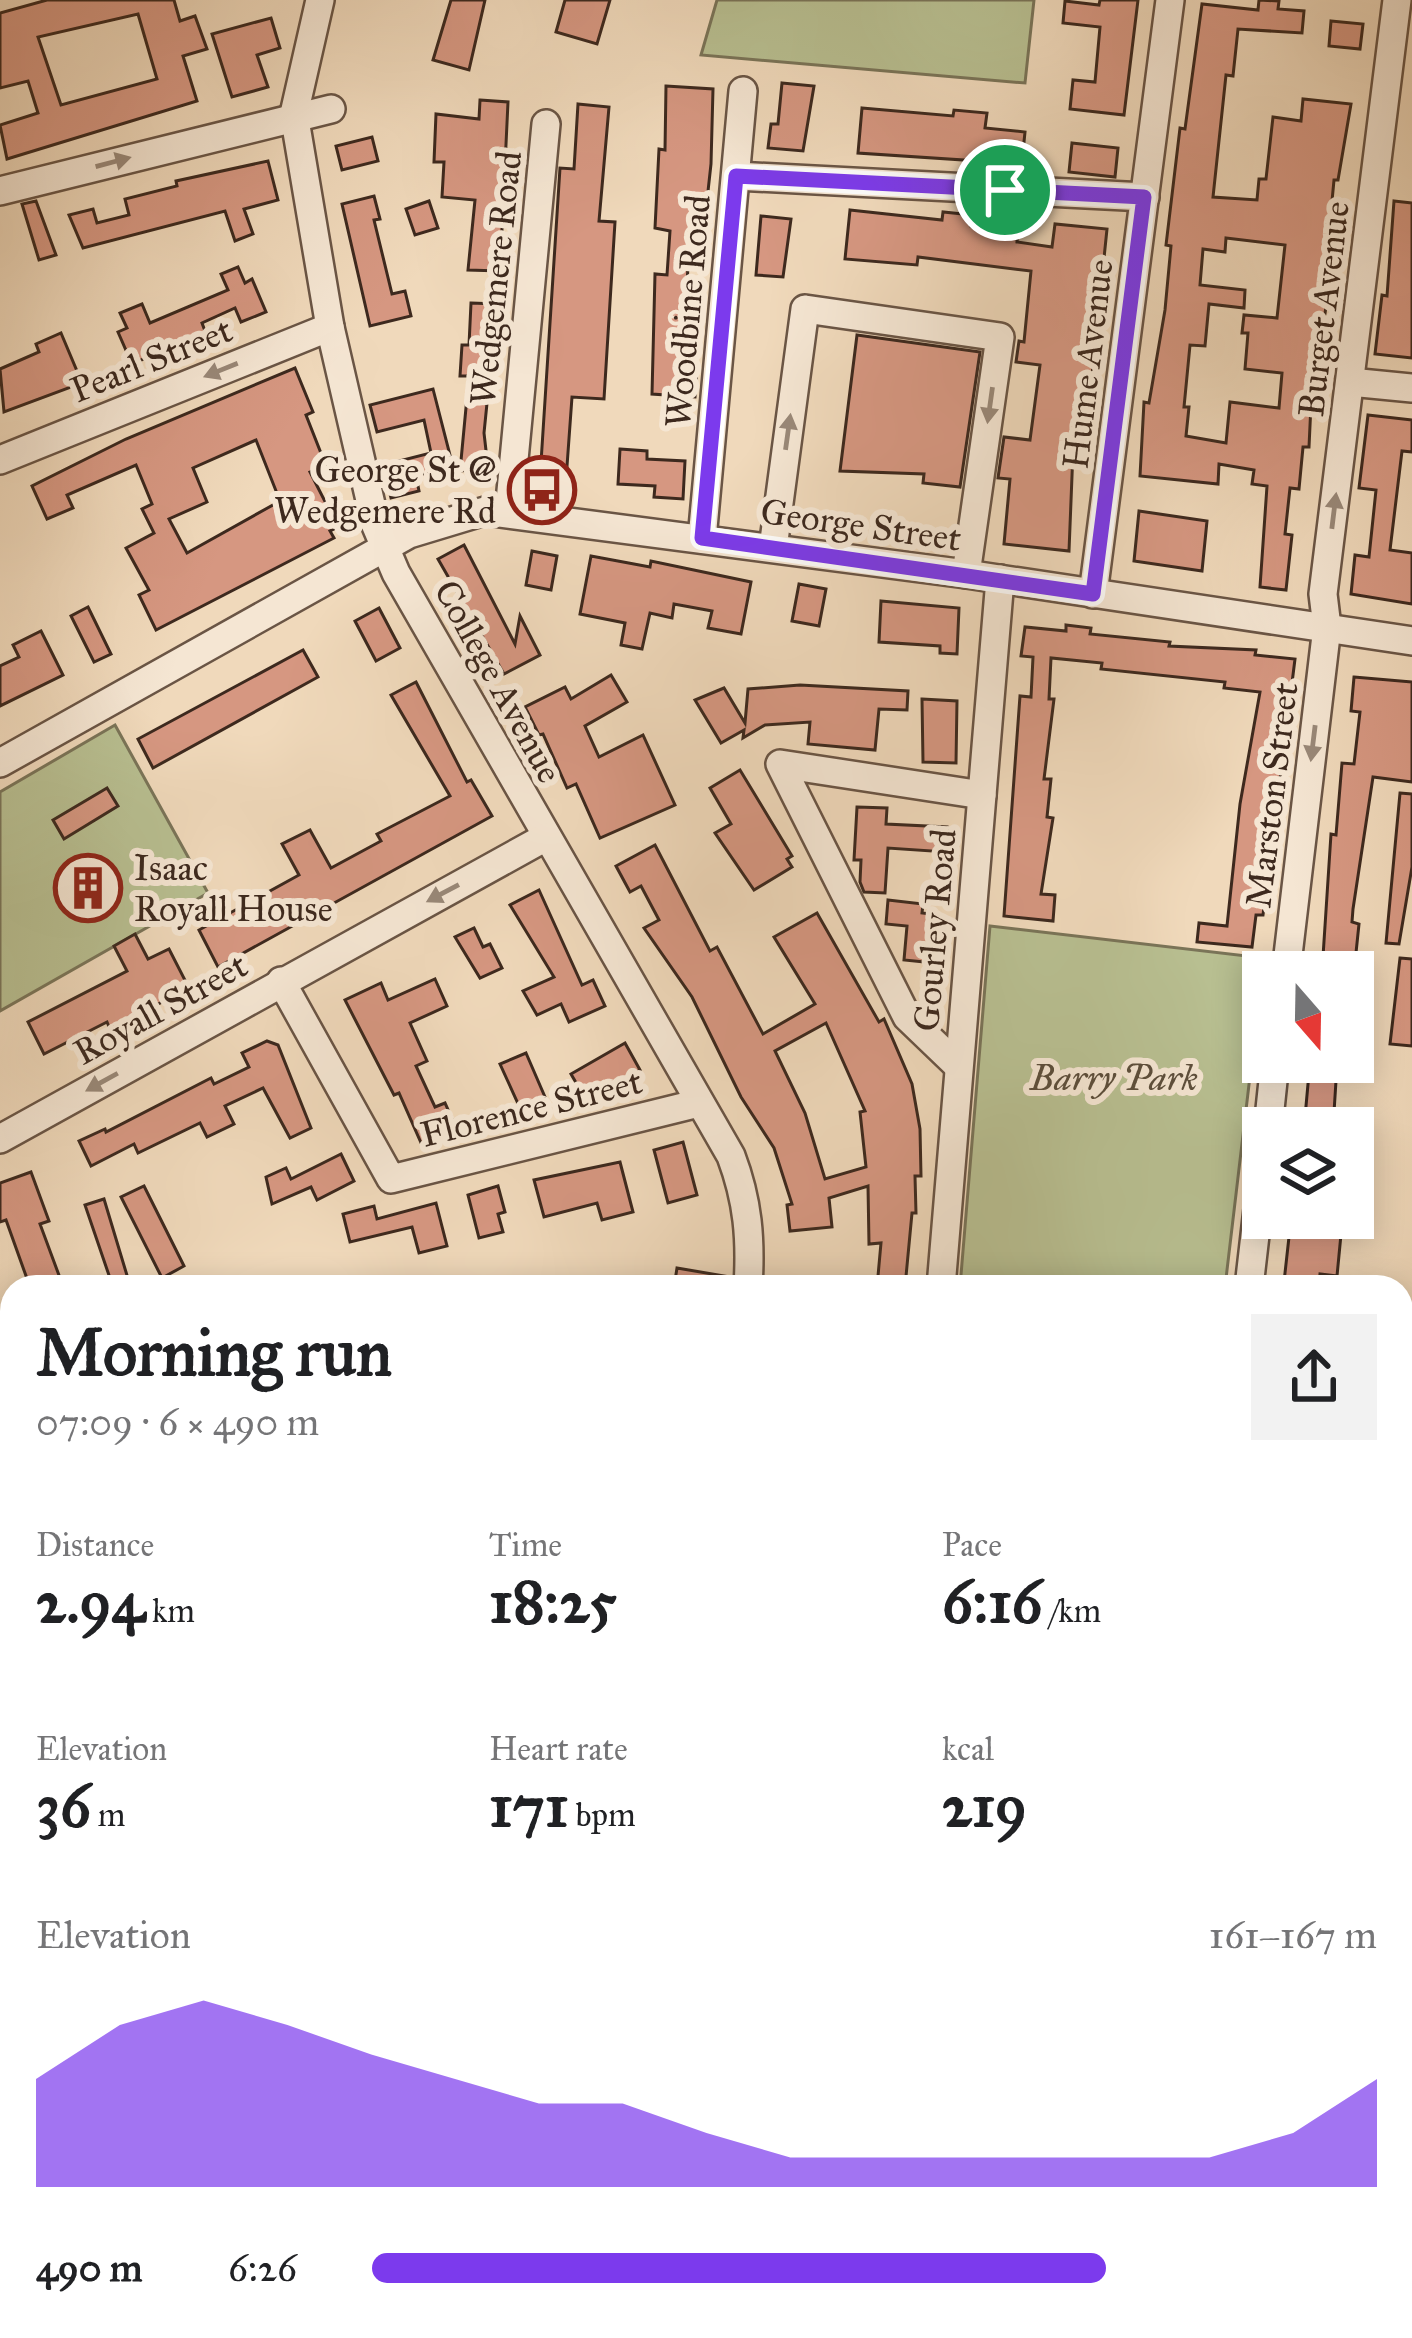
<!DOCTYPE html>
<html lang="en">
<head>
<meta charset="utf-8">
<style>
	:root { --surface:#fff; --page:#f2f2f2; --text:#202124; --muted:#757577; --accent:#7c3aed }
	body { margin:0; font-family:"IM FELL Great Primer",serif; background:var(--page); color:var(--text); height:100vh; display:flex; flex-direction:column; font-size:45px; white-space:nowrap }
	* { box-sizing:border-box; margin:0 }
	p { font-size:39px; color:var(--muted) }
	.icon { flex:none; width:66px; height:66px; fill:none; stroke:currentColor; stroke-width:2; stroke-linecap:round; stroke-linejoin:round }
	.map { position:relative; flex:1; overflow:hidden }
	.details { position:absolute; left:0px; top:1275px; width:1413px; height:1065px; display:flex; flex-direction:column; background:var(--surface); border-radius:36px 36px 0 0; box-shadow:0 6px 30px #0003 }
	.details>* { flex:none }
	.needle { width:78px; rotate:160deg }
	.buttons { position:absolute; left:1242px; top:951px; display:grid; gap:24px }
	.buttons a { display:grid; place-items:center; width:132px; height:132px; border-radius:0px; background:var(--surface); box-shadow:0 6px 30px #0003; font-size:60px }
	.pin { position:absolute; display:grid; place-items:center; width:102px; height:102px; color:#fff; margin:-51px; border:6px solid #fff; border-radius:50%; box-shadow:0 3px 12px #0007 }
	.round { display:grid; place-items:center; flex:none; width:126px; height:126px; border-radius:0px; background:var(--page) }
	.head { display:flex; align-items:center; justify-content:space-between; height:204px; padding:0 36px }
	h1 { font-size:66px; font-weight:700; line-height:90px }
	.figures { display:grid; grid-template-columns:repeat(3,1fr); gap:18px; height:204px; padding:12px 36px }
	.figures div { display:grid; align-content:center }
	.figures b { font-size:60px; font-weight:700 }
	.figures small { font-size:33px; font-weight:400 }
	.figures p { font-size:33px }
	.chart { height:336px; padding:24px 36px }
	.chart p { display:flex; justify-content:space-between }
	.chart svg { width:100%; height:216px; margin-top:12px; fill:var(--accent); opacity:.7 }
	ul { padding:0 36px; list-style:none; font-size:39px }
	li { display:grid; grid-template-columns:192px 144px 1fr; align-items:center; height:90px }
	li i { height:30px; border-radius:15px; background:var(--accent) }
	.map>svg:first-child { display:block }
</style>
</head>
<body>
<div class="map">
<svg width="1412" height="2338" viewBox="0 0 1412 2338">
	<rect width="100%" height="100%" fill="#f0d9bb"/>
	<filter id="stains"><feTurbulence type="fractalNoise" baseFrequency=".00167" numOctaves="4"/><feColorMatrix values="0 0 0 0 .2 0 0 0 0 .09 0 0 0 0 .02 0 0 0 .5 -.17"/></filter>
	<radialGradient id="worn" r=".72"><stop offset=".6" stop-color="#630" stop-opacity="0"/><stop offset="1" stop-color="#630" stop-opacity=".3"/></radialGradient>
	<g fill="#b8bf91" stroke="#7a7458" stroke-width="3">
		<polygon points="717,0 1034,0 1025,83 701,55"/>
		<polygon points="115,725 208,893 0,1011 0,792"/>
		<polygon points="990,926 1264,958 1225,1287 960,1287"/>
		<polygon points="1132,2328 1309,2328 1310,2338 1013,2338"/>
	</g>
	<g fill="#d69781" stroke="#3d291e" stroke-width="3" fill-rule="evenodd">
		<path d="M 47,0 L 174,0 L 180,21 L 195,16 L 207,49 L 183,56 L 197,101 L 7,159 L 0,125 L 38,113 L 28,81 L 0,88 L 0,13 ZM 138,14 L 157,79 L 61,105 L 38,37 Z"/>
		<polygon points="451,0 485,0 469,70 433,60"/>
		<polygon points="565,0 610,0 597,44 556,32"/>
		<polygon points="1100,0 1138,0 1124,115 1070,109 1073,80 1095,82 1100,27 1063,23 1065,1 1099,5"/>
		<path d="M 1259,0 L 1279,1 L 1278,9 L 1304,11 L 1302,33 L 1238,29 L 1233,76 L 1226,75 L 1213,197 L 1257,200 L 1259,179 L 1266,179 L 1273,117 L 1301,121 L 1303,99 L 1351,104 L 1338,180 L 1334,180 L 1328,243 L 1335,243 L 1318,363 L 1313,362 L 1309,447 L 1303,447 L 1299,489 L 1290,488 L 1285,534 L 1292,535 L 1286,590 L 1260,587 L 1267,486 L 1252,484 L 1254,470 L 1219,464 L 1218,484 L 1140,476 L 1144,402 L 1149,403 L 1165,310 L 1171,246 L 1166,245 L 1180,128 L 1185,129 L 1202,4 L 1258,10 ZM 1226,238 L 1285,245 L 1277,318 L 1244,315 L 1242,333 L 1248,333 L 1245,369 L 1282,373 L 1279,408 L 1230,402 L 1226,443 L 1186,436 L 1189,407 L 1184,407 L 1190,345 L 1205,346 L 1209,304 L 1244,308 L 1245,290 L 1200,285 L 1203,249 L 1225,252 Z"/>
		<polygon points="271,18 280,48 257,55 268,87 232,97 212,34"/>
		<polygon points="1331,21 1363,24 1360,49 1329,46"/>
		<polygon points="782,83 814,86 803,151 768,148 771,124 778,124"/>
		<polygon points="666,86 713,89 711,164 701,255 689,254 684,323 693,323 690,367 697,368 695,397 652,394 655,274 667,275 670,231 655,228 659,149 665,150"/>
		<polygon points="480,100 508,102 500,271 468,270 475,200 442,197 444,162 434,162 436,114 479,119"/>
		<polygon points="578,104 609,107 599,221 615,222 604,399 572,397 566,480 540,478 560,168 574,169"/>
		<polygon points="862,108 953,116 954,110 987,113 985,128 1025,132 1021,171 992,168 993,162 858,153"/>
		<polygon points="372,137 378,161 342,170 336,146"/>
		<polygon points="1072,143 1118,148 1115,177 1069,172"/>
		<polygon points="268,161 278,200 244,209 253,234 235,241 225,211 83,248 69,215 93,209 97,223 129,215 125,199 177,186 176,181"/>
		<polygon points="374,196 380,219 374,220 392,294 405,291 411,316 370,326 342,204"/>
		<polygon points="36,201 56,255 39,260 22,204"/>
		<polygon points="429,201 438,228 415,235 406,209"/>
		<polygon points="1394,201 1412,203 1412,358 1375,354 1382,295 1387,296"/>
		<polygon points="850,210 942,220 943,212 973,215 971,226 1018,231 1017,242 1052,247 1055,224 1107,229 1084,452 1073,451 1069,551 1004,544 1010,479 998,478 1004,437 1030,440 1040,365 1016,362 1019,341 1024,342 1031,271 918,257 917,265 845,259"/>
		<polygon points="761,216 791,219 783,277 756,275"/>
		<polygon points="238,267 245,283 252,279 266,312 241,322 235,308 202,323 208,339 186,348 183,342 132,364 118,332 127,328 120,313 142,304 150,323 228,290 221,274"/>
		<polygon points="471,303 497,304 484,433 488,468 460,471 469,376 460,376 462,345 469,345"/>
		<polygon points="61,333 82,383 4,412 0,369 39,352 36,344"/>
		<polygon points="857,335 980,352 960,487 923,483 924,474 840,471"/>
		<path d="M 295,368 L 313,412 L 306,415 L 326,466 L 310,472 L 338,527 L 330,531 L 334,538 L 156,630 L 139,595 L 149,590 L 126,548 L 154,533 L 142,509 L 152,504 L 136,465 L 67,495 L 73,508 L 47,519 L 32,486 L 126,439 ZM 256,440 L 280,501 L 187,553 L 169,519 L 207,502 L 193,468 Z"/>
		<polygon points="433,389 453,467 416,476 419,491 391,498 383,465 431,453 424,420 377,432 370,405"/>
		<polygon points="1368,415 1412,420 1412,452 1402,451 1390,550 1412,553 1412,604 1351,594 1355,555 1369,557 1376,490 1359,488"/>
		<polygon points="620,449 647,451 647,459 685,461 683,499 654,497 655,486 618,484"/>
		<polygon points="1139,511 1207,521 1202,571 1134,561"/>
		<polygon points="464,545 515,644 520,616 540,655 504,674 438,559"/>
		<polygon points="532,551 557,556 551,590 526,585"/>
		<polygon points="591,556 650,567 651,561 751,582 741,634 708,628 712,611 674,604 672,618 650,613 642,649 621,645 625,623 580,614"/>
		<polygon points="799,584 826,589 819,626 792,621"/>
		<polygon points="881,601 959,608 957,654 940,653 940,646 879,642"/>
		<polygon points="88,607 111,654 94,662 71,616"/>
		<polygon points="379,608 400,648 376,661 355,621"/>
		<polygon points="1066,625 1091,628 1090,634 1170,642 1169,646 1256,650 1255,655 1295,659 1263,915 1256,915 1252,947 1197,942 1199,923 1227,926 1240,804 1260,692 1224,688 1225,682 1101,669 1102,663 1051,658 1049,699 1054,699 1044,779 1051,779 1047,817 1053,818 1041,894 1055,895 1053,921 1004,916 1020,696 1031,697 1033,657 1021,656 1025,627 1066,631"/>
		<polygon points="41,631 63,675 0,706 0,666 19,657 13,645"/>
		<polygon points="303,650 318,677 153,768 138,739"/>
		<polygon points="611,675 627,702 585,726 599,757 643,735 675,805 600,838 576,784 567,788 543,734 539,735 525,707 565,687 571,699"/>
		<polygon points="1354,677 1412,682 1412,782 1373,777 1353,909 1352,922 1359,924 1354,972 1322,972 1331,834 1336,835 1342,763 1354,764 1360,712 1351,711"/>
		<polygon points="416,682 467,782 471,780 492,816 218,967 199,930 299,875 282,844 310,830 331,868 381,841 377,834 450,796 391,695"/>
		<polygon points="800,685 908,691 907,710 879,709 875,750 808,744 810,722 765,725 743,738 744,730 721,743 695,700 724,688 745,723 748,689"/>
		<polygon points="922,699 957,701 956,763 923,762"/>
		<polygon points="740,770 792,856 787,859 792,867 754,890 715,833 731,824 710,788"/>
		<polygon points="107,788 118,806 64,839 53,820"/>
		<polygon points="1400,793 1412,794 1412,867 1399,944 1386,943"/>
		<polygon points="857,807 887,808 886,824 947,827 946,852 888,848 885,893 864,892 860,882 861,860 854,860"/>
		<path d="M 655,845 L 710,951 L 717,947 L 763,1034 L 815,1004 L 774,937 L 817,913 L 879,1022 L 884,1019 L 912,1084 L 920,1129 L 921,1176 L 915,1176 L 916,1213 L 912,1213 L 905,1287 L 877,1287 L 881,1243 L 869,1244 L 868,1186 L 829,1198 L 832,1227 L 790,1231 L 787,1205 L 792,1204 L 774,1148 L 741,1097 L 692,997 L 644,928 L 659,920 L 641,886 L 630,892 L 616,866 ZM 826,1023 L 865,1111 L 860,1112 L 866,1167 L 825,1179 L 805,1113 L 775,1051 Z"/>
		<polygon points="94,859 116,898 82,918 59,879"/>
		<polygon points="539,890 582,985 593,980 605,1006 569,1022 561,1004 537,1015 523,991 554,977 510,905"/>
		<polygon points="888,900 923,904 922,913 940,915 935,963 904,960 907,926 886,924"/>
		<polygon points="474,928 483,947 490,944 502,968 480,978 455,937"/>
		<polygon points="135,934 148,959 169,949 189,988 110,1029 107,1022 44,1054 28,1022 127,971 114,946"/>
		<polygon points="1400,958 1412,959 1412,1046 1390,1044"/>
		<polygon points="435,979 447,1006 410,1023 427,1061 416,1066 435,1107 445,1103 457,1130 422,1145 399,1093 394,1095 345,1000 381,983 388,1000"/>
		<polygon points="267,1041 278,1045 311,1128 290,1138 263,1088 225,1106 234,1124 207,1137 200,1123 138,1153 134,1144 91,1166 79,1141 105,1129 106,1132 211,1078 214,1084 249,1067 242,1053"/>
		<polygon points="625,1043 640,1070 602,1091 598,1084 582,1093 571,1074"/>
		<polygon points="526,1053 545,1097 520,1108 500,1064"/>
		<polygon points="1310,1062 1337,1065 1333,1128 1304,1128"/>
		<polygon points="683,1142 697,1195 668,1203 654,1150"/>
		<polygon points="341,1154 354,1181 317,1200 311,1187 272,1204 266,1177 286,1168 291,1179"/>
		<polygon points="620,1162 633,1212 602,1220 597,1203 544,1217 534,1180"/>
		<polygon points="31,1172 49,1221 40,1224 60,1278 38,1287 30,1287 6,1220 0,1222 0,1183"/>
		<polygon points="144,1186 184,1266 162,1278 121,1197"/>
		<polygon points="498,1186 505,1212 498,1214 503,1232 479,1238 468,1195"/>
		<polygon points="104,1199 129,1282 113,1287 85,1205"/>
		<polygon points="436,1203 447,1246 419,1253 412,1227 350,1242 343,1214 374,1206 377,1219"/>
		<polygon points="1291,1219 1342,1224 1337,1276 1320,1274 1319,1285 1284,1282"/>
		<polygon points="677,1268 730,1277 730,1287 674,1287"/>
	</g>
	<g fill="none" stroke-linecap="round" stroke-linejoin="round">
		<g stroke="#6a5545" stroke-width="32">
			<g id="minor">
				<path d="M 320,0 L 294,114 L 330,327 L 376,526 L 396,573 L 731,1156 C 748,1201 751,1239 748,1287"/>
				<polyline points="736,176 1145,197"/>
				<polyline points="0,191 331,109"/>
				<polyline points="1350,382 1412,388"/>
				<polyline points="0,460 330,327"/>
				<polyline points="509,512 546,124"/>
				<polyline points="702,539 743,91"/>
				<polyline points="773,548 805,309 1000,337 966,574"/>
				<polyline points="1093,594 1170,0"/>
				<polyline points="0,763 409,534 485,511 966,574 1412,641"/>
				<polyline points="1286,972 1327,627 1323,594 1397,0"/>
				<polyline points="281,981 391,1179 699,1103"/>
				<polyline points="957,1065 907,1017 780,764 982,795"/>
				<polyline points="1268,1128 1275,1062"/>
				<polyline points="0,1139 546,837"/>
				<polyline points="941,1287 1000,579"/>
				<polyline points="1249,1287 1263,1166"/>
				<polyline points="1401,1568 1412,1569"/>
				<polyline points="0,1904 12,1915"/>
				<polyline points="0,2039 12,2077"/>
				<polyline points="1401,2284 1412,2284"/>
				<polyline points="776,2338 878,2328"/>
			</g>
		</g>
		<g stroke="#3d291e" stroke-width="38">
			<g id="major">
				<polyline points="0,1354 12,1388"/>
				<polyline points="0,1849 12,1858"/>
				<polyline points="289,2328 293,2338"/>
				<polyline points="315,2328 319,2338"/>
			</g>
		</g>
		<polyline stroke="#3d291e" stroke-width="4.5" stroke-dasharray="3 6" stroke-linecap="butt" points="1150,2338 1169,2328"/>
		<use href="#minor" stroke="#f5e6d3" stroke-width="27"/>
		<use href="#major" stroke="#f0d9bb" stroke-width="33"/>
	</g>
	<defs><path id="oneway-solid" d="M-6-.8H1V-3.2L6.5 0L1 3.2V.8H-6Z" transform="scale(3)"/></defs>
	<g fill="#998878">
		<use href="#oneway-solid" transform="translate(113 162) rotate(-15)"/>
		<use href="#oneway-solid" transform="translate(221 370) rotate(158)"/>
		<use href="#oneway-solid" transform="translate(990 405) rotate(98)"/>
		<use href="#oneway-solid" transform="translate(788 432) rotate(-82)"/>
		<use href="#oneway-solid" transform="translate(1334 511) rotate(-83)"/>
		<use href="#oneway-solid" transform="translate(1313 743) rotate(97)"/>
		<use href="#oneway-solid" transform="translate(443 893) rotate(152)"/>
		<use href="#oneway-solid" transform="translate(102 1082) rotate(151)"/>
	</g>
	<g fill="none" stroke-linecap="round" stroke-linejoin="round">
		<g stroke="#fff" stroke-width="24">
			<polygon id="route" points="736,176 1144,197 1093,594 702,538"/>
		</g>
		<use href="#route" stroke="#7c3aed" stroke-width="15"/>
	</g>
	<defs>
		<g id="bus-ring" transform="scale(3.45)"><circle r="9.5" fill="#f5e6d3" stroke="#8f2418" stroke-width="1.5"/><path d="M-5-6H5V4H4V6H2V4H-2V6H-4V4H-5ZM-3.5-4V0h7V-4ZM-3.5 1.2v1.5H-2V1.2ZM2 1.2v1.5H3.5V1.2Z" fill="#8f2418"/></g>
		<g id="building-ring" transform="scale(3.45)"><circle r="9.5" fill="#f5e6d3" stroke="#8f2418" stroke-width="1.5"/><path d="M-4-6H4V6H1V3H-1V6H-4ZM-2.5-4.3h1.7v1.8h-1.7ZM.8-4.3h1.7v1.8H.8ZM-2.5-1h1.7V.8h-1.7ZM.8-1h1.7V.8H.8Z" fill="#8f2418"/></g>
	</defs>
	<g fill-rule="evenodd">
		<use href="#bus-ring" x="542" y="490"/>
		<use href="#building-ring" x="88" y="888"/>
	</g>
	<g text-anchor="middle" stroke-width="12" stroke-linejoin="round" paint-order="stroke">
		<g font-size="36" fill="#3d291e" stroke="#f5e6d3">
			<text transform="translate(495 278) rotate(-84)" y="13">Wedgemere Road</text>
			<text transform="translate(1323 309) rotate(-83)" y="13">Burget Avenue</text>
			<text transform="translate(687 311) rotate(-85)" y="13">Woodbine Road</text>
			<text transform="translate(151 359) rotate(-22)" y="13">Pearl Street</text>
			<text transform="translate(1087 364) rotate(-83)" y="13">Hume Avenue</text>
			<text transform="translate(861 524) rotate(8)" y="13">George Street</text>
			<text transform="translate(499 681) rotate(61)" y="13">College Avenue</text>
			<text transform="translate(1271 795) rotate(-83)" y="13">Marston Street</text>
			<text transform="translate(934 930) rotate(-85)" y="13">Gourley Road</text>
			<text transform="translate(160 1008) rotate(-29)" y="13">Royall Street</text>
			<text transform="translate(531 1107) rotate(-14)" y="13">Florence Street</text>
		</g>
		<g font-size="36" fill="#3d291e" stroke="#f5e6d3" text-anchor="end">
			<text x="496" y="482">George St @<tspan x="496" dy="41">Wedgemere Rd</tspan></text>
			<text x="134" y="880" text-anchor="start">Isaac<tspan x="134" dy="41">Royall House</tspan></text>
		</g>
		<g font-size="36" font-style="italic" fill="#5c4e3b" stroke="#f5e6d3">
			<text x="1114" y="1090">Barry Park</text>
		</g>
	</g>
	<rect width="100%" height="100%" filter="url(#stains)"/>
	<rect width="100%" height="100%" fill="url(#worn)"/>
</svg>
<div class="buttons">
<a><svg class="needle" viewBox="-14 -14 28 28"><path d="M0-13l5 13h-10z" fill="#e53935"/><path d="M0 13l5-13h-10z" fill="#757577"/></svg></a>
<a><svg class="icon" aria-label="layers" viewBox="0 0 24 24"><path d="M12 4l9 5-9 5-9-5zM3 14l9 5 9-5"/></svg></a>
</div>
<div class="pin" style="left:1005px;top:190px;background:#1e9e55"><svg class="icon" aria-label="arrive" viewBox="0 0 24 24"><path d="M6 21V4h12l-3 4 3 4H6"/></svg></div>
<section class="details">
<div class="head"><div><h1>Morning run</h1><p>07:09 · 6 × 490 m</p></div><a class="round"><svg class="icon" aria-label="share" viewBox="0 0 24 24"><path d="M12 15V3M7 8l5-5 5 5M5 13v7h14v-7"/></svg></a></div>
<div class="figures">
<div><p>Distance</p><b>2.94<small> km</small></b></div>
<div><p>Time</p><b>18:25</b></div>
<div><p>Pace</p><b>6:16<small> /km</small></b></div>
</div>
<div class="figures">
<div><p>Elevation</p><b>36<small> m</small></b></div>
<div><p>Heart rate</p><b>171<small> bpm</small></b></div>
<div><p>kcal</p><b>219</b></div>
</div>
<div class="chart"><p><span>Elevation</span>161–167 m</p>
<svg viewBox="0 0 160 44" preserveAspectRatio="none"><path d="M0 44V22L10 11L20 6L30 11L40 17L50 22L60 27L70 27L80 33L90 38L100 38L110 38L120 38L130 38L140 38L150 33L160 22V44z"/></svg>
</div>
<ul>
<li><b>490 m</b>6:26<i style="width:73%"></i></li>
</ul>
</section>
</div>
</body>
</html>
